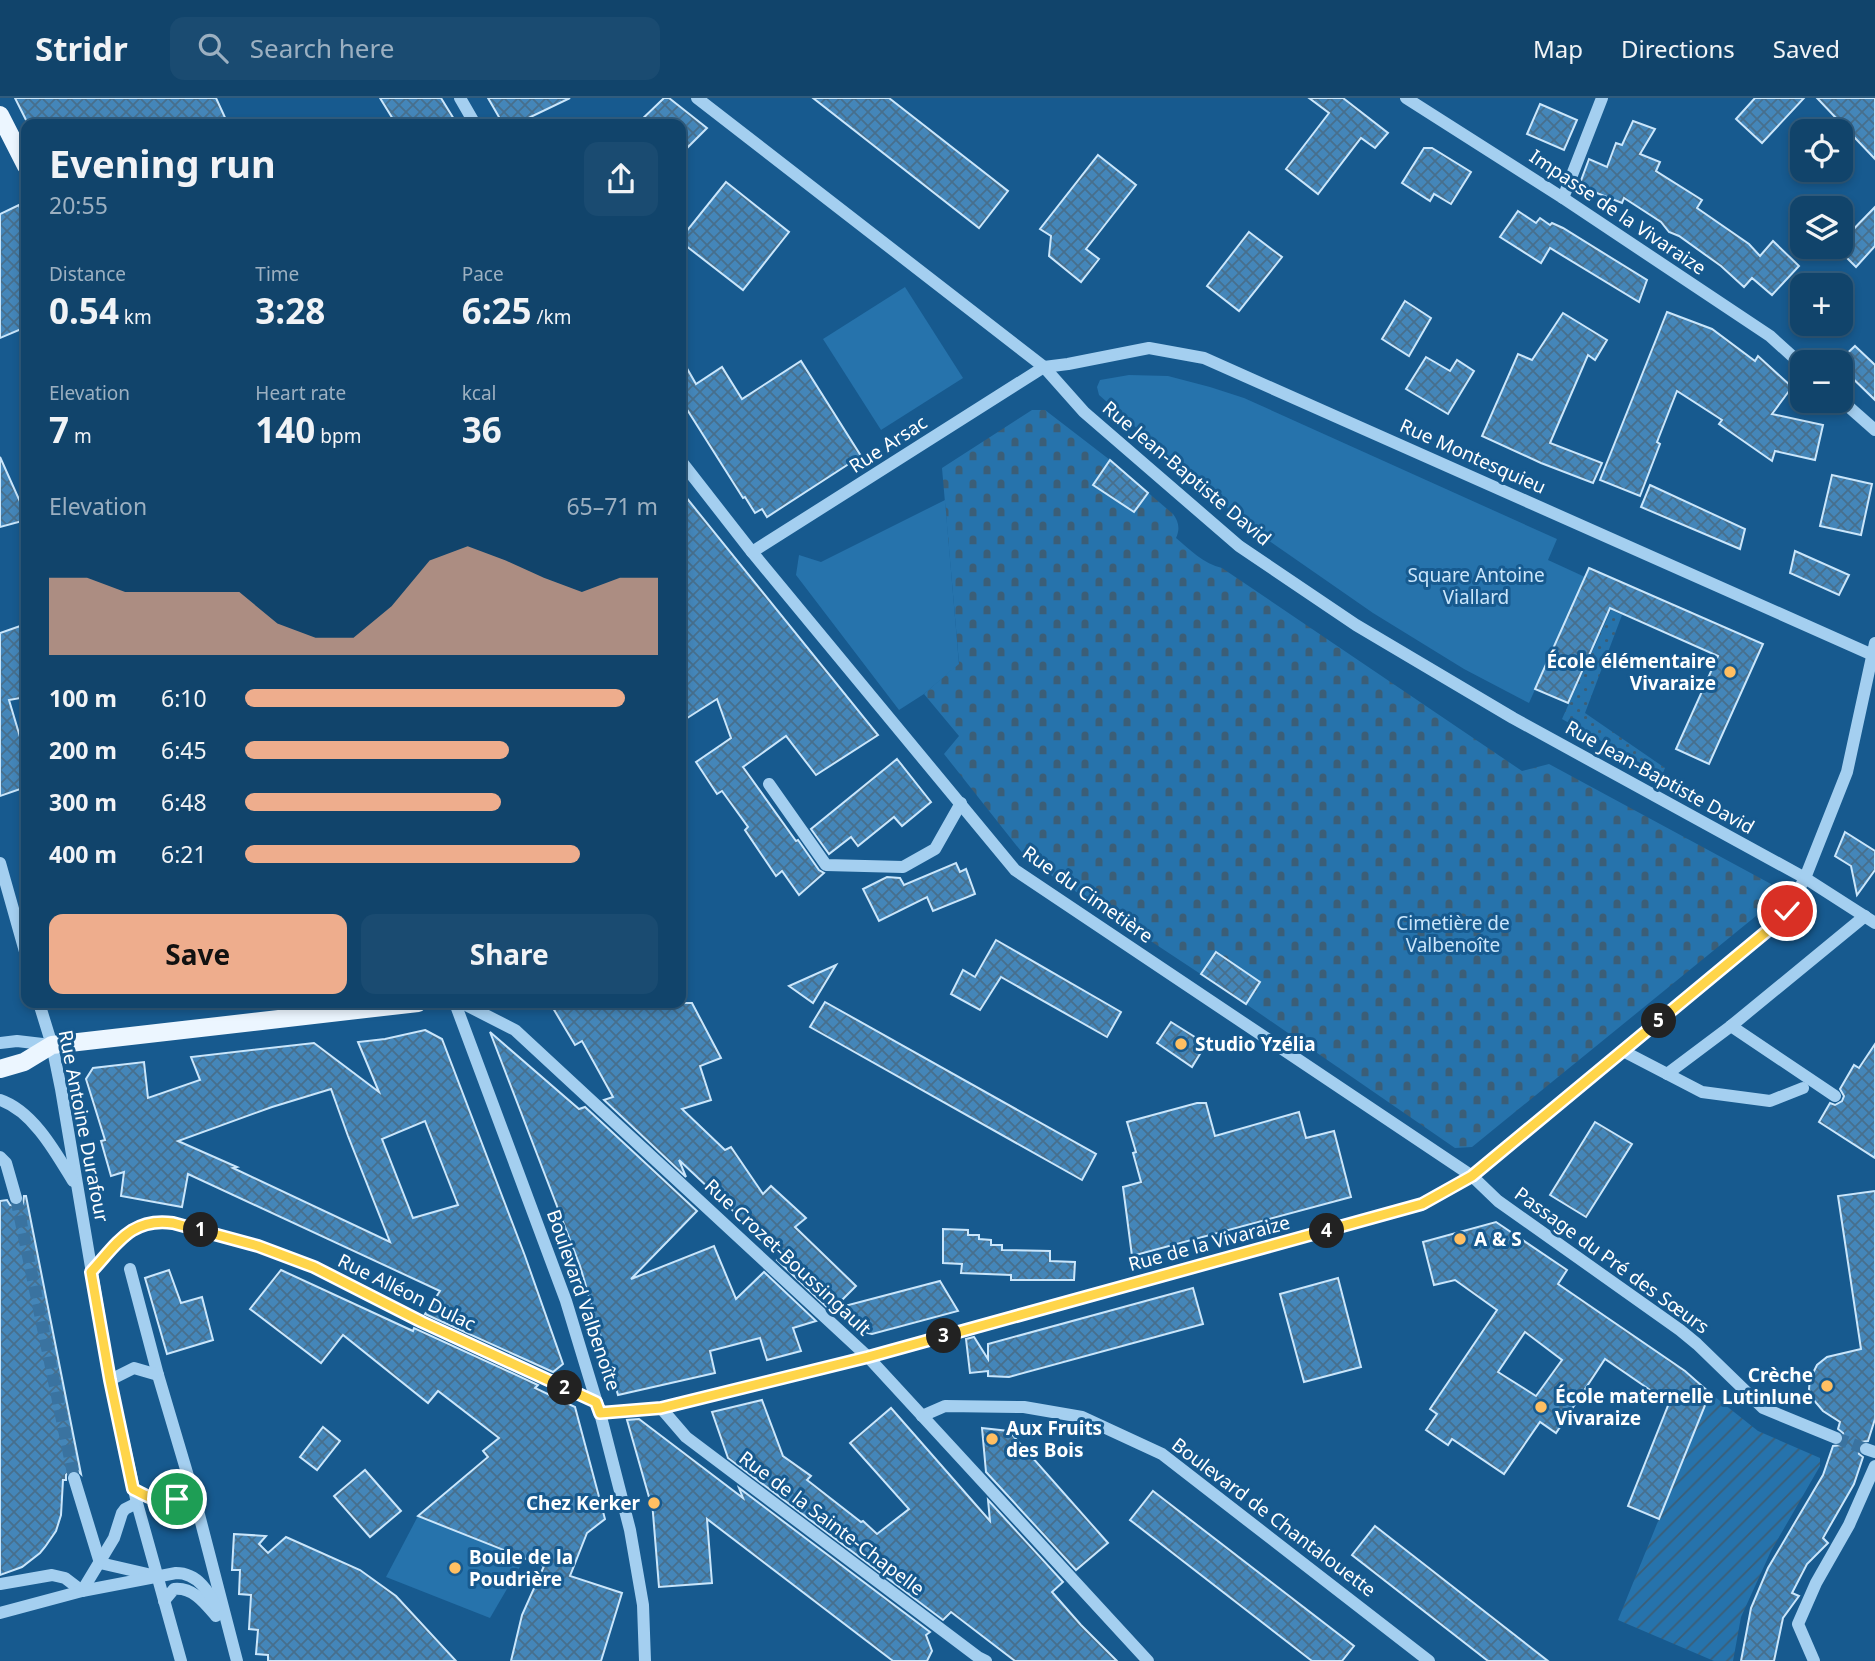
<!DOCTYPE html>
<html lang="en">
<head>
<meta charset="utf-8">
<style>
	:root { --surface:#11446b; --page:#1a4b71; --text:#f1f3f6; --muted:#9cb0c1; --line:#305c7e; --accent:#eead8d }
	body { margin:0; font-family:"Noto Sans",sans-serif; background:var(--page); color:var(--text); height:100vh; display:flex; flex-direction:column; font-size:26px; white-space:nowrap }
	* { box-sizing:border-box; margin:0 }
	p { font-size:23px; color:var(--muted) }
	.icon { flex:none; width:38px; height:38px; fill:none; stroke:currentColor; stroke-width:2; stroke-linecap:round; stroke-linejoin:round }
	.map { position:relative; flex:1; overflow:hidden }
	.side { position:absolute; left:21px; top:21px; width:665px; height:889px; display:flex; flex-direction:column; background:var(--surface); border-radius:14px; box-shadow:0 4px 10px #0003,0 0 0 2px var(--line) }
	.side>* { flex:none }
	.buttons { position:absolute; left:1790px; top:21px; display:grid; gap:14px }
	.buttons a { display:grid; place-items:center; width:63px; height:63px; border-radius:14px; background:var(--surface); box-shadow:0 4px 10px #0003,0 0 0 2px var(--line); font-size:35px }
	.pin { position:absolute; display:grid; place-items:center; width:60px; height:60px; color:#fff; margin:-30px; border:4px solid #fff; border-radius:50%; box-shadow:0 2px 7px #0007 }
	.km { position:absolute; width:35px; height:35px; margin:-18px; border-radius:50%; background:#222; color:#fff; font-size:19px; line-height:35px; text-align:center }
	.round { display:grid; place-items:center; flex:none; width:74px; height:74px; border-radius:14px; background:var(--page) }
	.headline { display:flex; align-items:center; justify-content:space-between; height:119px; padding:0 28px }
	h1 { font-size:38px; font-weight:700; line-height:52px }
	.stats { display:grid; grid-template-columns:repeat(3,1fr); gap:10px; height:119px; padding:7px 28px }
	.stats div { display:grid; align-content:center }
	.stats b { font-size:35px; font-weight:700 }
	.stats small { font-size:19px; font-weight:400 }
	.stats p { font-size:19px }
	.chart { height:196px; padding:14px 28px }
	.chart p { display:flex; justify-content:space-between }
	.chart svg { width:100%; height:126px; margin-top:7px; fill:var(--accent); opacity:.7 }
	.cta { display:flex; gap:14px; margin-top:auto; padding:14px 28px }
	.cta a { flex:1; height:80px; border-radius:14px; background:var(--accent); color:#111; font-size:28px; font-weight:700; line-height:80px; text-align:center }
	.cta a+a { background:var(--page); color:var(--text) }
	ul { padding:0 28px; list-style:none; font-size:23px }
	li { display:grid; grid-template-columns:112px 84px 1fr; align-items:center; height:52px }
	li i { height:18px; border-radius:9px; background:var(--accent) }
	header { display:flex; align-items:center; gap:42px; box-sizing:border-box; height:98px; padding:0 35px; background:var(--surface); border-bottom:2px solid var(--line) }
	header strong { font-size:33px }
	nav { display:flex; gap:38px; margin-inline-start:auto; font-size:24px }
	.search { width:490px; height:63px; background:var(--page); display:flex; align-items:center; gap:18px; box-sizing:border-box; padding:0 24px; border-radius:14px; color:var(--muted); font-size:26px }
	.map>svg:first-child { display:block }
</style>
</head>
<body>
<header>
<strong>Stridr</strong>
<div class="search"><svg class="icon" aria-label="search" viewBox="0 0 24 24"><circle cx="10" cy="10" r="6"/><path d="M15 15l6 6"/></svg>Search here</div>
<nav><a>Map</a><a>Directions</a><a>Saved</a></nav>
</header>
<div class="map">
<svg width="1875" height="1563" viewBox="0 0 1875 1563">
	<defs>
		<pattern id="grass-dots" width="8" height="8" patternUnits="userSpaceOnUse" patternTransform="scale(1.75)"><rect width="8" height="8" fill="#2673ac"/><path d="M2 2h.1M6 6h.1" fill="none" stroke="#3b5e77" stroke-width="1.8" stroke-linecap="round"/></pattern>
		<pattern id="cemetery-stones" width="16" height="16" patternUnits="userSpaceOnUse" patternTransform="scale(1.75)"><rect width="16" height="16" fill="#2673ac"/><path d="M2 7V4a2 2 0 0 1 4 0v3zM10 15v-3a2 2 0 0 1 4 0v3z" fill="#3b5e77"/></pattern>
		<pattern id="garden-furrows" width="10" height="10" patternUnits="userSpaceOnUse" patternTransform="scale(1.75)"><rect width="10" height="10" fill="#2673ac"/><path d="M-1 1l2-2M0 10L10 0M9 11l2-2" fill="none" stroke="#3b5e77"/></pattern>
		<pattern id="building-cross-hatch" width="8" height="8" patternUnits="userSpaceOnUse" patternTransform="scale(1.75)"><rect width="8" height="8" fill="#4486b9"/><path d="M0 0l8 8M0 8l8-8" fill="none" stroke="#476f8d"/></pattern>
	</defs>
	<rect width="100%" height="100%" fill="#175a8f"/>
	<polygon fill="url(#grass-dots)" points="1611,512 1622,517 1585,615 1665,670 1662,677 1562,621"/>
	<path fill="url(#cemetery-stones)" d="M 1032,312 L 1045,312 L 1110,362 L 1173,416 C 1179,424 1180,431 1176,440 C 1189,451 1204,466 1222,470 L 1522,673 L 1549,666 L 1771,786 L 1772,805 L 1472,1049 L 1455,1050 L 1246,906 L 1028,762 L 944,656 L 959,638 L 924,596 L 959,565 L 942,370 Z"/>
	<g fill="#2673ac">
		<polygon points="905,189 963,280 881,332 823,241"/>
		<polygon points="1129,277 1168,278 1210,289 1244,300 1557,441 1548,462 1585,479 1529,605 1464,571 1373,515 1249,429 1099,297 1097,289 1100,282"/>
		<polygon points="945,402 959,566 924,596 899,612 796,477 799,457 821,464"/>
		<polygon points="418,1418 525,1460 490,1520 386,1479"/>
	</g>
	<polygon fill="url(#garden-furrows)" points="1710,1295 1758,1333 1820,1360 1820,1368 1771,1453 1741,1519 1733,1563 1714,1563 1618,1522"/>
	<g fill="url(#building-cross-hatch)" stroke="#cae6fb" stroke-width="2" fill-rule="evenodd">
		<polygon points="15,0 216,0 228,26 28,26"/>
		<polygon points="380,0 441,0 457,26 396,26"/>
		<polygon points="488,0 570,0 516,26 503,26"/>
		<polygon points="664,0 669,0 707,30 681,56 681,26 637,26"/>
		<polygon points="813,0 889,0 1008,93 979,130"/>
		<polygon points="1309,0 1343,0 1388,35 1375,50 1361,40 1318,96 1286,71 1329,15"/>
		<polygon points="1755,0 1804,0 1762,45 1736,21"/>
		<polygon points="1817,0 1875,0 1875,61"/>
		<polygon points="1540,6 1577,22 1564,52 1527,36"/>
		<polygon points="1633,23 1655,31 1640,56 1660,64 1656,73 1702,102 1697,110 1749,146 1760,158 1773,143 1799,168 1772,197 1752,180 1744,189 1721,168 1679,138 1669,134 1661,124 1624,100 1622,105 1579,88 1589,61 1607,69 1616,45 1622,47"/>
		<polygon points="1424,50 1432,50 1471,74 1451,106 1434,96 1430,103 1402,85"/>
		<polygon points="1098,57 1136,87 1086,151 1099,161 1081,184 1049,158 1051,138 1040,131"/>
		<polygon points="726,84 789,134 743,192 681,144 681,140"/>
		<polygon points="19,107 22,117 26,116 26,229 0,240 0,116"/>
		<polygon points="1875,109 1875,148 1856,169 1836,149 1841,149 1841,144"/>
		<polygon points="1518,113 1536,125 1540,120 1550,127 1552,125 1563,130 1647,182 1639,204 1550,150 1541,165 1500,139"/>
		<polygon points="1249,134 1282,159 1239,213 1207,188"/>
		<polygon points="1405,203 1431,220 1409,258 1382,241"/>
		<polygon points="1667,214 1712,231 1755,263 1758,258 1792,289 1772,316 1823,327 1815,362 1775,353 1772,363 1719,326 1722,322 1677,293 1657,344 1660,346 1640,398 1600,382"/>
		<polygon points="1563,215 1607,242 1595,262 1588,257 1550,345 1602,365 1593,385 1541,365 1482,338 1518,256 1532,262"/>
		<polygon points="1855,248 1875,267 1875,302 1841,269 1841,264 1838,264"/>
		<polygon points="1426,259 1450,273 1457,262 1474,273 1448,316 1406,291"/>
		<polygon points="681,260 696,286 722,269 742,301 801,263 861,358 767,419 762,411 755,415 745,399 743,400 681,302"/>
		<polygon points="0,359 26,417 26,422 0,429"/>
		<polygon points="1110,362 1148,395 1134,414 1093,387"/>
		<polygon points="1832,377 1872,386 1861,437 1820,428"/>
		<polygon points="1650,387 1745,431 1740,451 1641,409"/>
		<polygon points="681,393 878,637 816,677 786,638 743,669 796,743 798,742 819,772 824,775 799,797 782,773 776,778 745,732 748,729 722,693 717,696 696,664 731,640 717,601 681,624"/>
		<polygon points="1795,453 1849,477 1839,497 1790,475"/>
		<polygon points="1589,470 1763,546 1709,666 1676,651 1718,558 1610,510 1568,605 1535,591"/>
		<polygon points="26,526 26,599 9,602 26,659 26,689 0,698 0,535"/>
		<polygon points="897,661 931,704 902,728 894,719 858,748 851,739 829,756 811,731"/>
		<polygon points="1845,734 1875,753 1875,772 1857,797 1851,768 1835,758"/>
		<polygon points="956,765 960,774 966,771 975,796 933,813 927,799 879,823 863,791 887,779 900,780 904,787"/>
		<polygon points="996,842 1121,914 1107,939 1001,879 980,912 951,896 963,872 975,879"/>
		<polygon points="1216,854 1260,884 1246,906 1201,876"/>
		<polygon points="836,867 813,905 789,888"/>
		<polygon points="825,904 1096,1056 1082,1082 810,929"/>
		<polygon points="550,905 692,905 721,960 700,968 711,1002 682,1011 725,1052 731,1049 763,1096 771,1088 806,1120 795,1129 856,1188 831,1213 777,1162 781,1158 679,1062 686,1079 604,1002 613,999 582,943 575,947"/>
		<polygon points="1171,924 1206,946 1192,969 1157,945"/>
		<path d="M 425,932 L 442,941 L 525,1158 L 563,1266 L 553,1274 L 425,1216 L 440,1193 L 188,1076 L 182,1109 L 121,1098 L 124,1074 L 111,1078 L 101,1043 L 105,1042 L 86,981 L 93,970 L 144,964 L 148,1000 L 200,982 L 191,959 L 314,945 L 379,994 L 358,944 L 385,941 ZM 331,991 L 348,1038 L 390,1144 L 233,1070 L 237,1069 L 178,1043 L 272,1009 ZM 425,1023 L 458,1107 L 413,1120 L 382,1041 Z"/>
		<polygon points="490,934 579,1011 585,1009 697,1113 631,1181 714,1148 736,1201 764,1174 816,1223 793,1230 801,1253 767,1262 760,1240 710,1253 715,1275 618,1297 580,1168"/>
		<polygon points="1875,946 1875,1060 1819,1024 1830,1005 1835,1007 1842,1003 1844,998 1840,991 1854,967 1859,970"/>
		<polygon points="1197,1005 1206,1005 1215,1038 1299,1014 1306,1040 1334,1033 1351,1099 1132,1158 1123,1089 1141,1084 1133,1055 1136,1054 1127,1024"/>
		<polygon points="1595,1024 1632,1046 1586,1119 1550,1097"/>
		<polygon points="1875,1093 1875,1321 1868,1343 1861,1344 1858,1349 1859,1356 1863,1359 1854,1386 1823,1440 1828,1445 1807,1466 1792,1495 1799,1498 1783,1520 1774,1563 1741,1563 1751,1510 1768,1470 1823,1377 1833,1348 1841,1347 1844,1343 1843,1335 1838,1331 1840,1324 1823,1313 1812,1300 1809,1291 1810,1281 1817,1267 1827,1259 1861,1251 1838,1098"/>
		<polygon points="24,1098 26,1098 81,1376 77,1372 71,1372 66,1377 66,1382 63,1382 61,1417 56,1433 45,1449 40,1455 22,1469 0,1477 0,1103 7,1102 10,1107 18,1109 23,1106"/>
		<path d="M 1496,1124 L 1567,1172 L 1558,1186 L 1685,1273 L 1710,1295 L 1659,1421 L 1628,1408 L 1669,1305 L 1605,1261 L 1556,1335 L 1540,1324 L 1504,1376 L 1452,1341 L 1448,1347 L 1426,1332 L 1437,1316 L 1430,1311 L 1497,1212 L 1455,1182 L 1434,1187 L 1423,1144 ZM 1525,1234 L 1562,1262 L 1536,1298 L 1498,1274 Z"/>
		<polygon points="943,1131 968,1132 968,1137 979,1137 979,1141 991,1142 991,1147 1002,1147 1002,1152 1050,1153 1050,1163 1075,1164 1074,1182 1011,1182 1011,1177 961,1175 962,1166 943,1165"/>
		<polygon points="169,1172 181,1205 202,1199 213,1242 167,1256 145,1180"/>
		<polygon points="281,1172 413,1233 414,1230 538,1287 535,1290 575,1309 605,1421 587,1435 570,1478 622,1495 601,1563 511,1563 522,1517 544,1468 418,1418 488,1359 483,1353 499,1340 438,1293 428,1305 343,1237 321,1265 250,1211"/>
		<polygon points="1338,1180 1361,1269 1304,1284 1280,1196"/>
		<polygon points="940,1183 958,1213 872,1236 860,1233 837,1210"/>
		<polygon points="1193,1190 1203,1226 1009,1279 988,1278 988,1273 970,1275 966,1241 974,1239 988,1261 988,1246"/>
		<polygon points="762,1302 783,1358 811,1378 807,1382 861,1424 863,1423 877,1436 909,1411 850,1345 891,1310 990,1423 988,1402 1063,1484 1052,1494 1081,1527 1117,1563 1015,1563 951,1514 943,1522 728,1360 712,1314"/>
		<polygon points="639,1321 743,1400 739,1390 930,1534 926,1537 932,1553 927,1563 893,1563 707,1421 712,1485 659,1489 652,1403 651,1406 627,1322"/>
		<polygon points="323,1329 340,1343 317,1372 300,1359"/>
		<polygon points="982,1330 1009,1333 1108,1445 1076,1472 986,1374"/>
		<polygon points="365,1372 401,1413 370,1439 334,1398"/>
		<polygon points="1153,1393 1354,1548 1342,1563 1312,1563 1130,1422"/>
		<polygon points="1375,1428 1548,1563 1488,1563 1352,1457"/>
		<polygon points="234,1436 266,1438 259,1446 268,1455 286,1439 360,1472 396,1498 456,1563 268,1563 268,1557 256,1556 258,1532 249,1531 251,1497 239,1496 240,1472 232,1472"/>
	</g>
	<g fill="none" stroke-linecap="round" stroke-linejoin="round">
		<g stroke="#3a73a0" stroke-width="12" stroke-dasharray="12 6" stroke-linecap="butt">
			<polyline points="16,1100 74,1380"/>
			<polyline points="1836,1340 1866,1351"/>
		</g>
		<g stroke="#a4cff0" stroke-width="12">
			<polyline points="460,0 475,26"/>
			<polyline points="697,0 1044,269 1084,314 1239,448 1356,527 1513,620 1805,780 1875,825"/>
			<polyline points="1406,0 1563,100 1770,238 1802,267"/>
			<polyline points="1563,100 1602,0"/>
			<polyline points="1841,302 1875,332"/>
			<polyline points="681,363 752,454 1015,772 1472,1078 1498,1103 1680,1232 1697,1246 1763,1310 1836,1340"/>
			<polyline points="752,454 1044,269 1068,266 1149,250 1204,260 1875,558"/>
			<polyline points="769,686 826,767 903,769 935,751 961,705"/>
			<polyline points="0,765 26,857"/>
			<polyline points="39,905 52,947 61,991 110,1282 137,1405 181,1563"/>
			<polyline points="455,905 566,1203 600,1315 630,1432 643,1507 645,1563"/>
			<polyline points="462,905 515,932 868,1259 1148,1563"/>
			<polyline points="0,945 17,943 51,947"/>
			<polyline points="1623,953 1702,994 1770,1003 1803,990"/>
			<polyline points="1667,976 1731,928"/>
			<polyline points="1835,998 1731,928 1865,818"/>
			<path d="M 0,1002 C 33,1013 56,1055 73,1083"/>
			<polyline points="0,1059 6,1065 16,1100"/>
			<polyline points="130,1171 158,1277 196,1405 237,1563"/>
			<path d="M 91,1174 C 117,1146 131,1119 173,1125 L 258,1148 L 314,1169 L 422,1224 L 596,1304"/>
			<polyline points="110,1282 134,1270 158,1277"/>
			<polyline points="661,1310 686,1339 978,1559 986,1563"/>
			<polyline points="600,1315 661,1310 868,1259 1422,1106 1472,1078 1784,819 1805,780 1847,674 1875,545"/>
			<polyline points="922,1318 945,1308 1024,1309 1082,1319 1162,1356 1429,1563"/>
			<polyline points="1866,1351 1875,1354"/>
			<polyline points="74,1380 100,1465 152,1477"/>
			<path d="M 133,1391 C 157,1404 169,1410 192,1390"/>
			<polyline points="0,1486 52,1477 65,1480 82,1493 114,1440 122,1415 125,1411 137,1405"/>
			<path d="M 164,1503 L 174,1491 C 193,1489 205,1505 216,1518"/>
			<path d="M 0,1515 L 82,1493 L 176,1475 C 198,1475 209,1494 218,1512"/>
			<polyline points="1814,1563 1798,1526 1816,1485 1849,1427 1875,1368"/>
		</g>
		<g stroke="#ecf6ff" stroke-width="18">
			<polyline points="0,17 26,68"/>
			<polyline points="0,971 24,964 52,947 418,905"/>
		</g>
	</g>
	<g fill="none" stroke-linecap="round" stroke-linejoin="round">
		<g stroke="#fff" stroke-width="14">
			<path id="route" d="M 177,1401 C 159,1406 148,1399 133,1391 L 110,1282 L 91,1174 C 117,1146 131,1119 173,1125 L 258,1148 L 314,1169 L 422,1224 L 596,1304 L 600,1315 L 661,1310 L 868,1259 L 1422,1106 L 1472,1078 L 1784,819 L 1787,813"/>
		</g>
		<use href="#route" stroke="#ffd54a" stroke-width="9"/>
	</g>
	<g fill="#ffbf62" stroke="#175a8f" stroke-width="2.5">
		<circle cx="1730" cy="574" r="7"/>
		<circle cx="1181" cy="946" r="7"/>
		<circle cx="1460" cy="1141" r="7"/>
		<circle cx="1827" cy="1288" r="7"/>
		<circle cx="1541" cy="1309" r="7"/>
		<circle cx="992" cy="1341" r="7"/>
		<circle cx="654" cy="1405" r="7"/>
		<circle cx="455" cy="1470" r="7"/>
	</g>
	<g text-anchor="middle" stroke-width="6" stroke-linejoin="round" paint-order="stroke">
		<g font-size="19" fill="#fff" stroke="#175a8f">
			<text transform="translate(1618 114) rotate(34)" y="7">Impasse de la Vivaraize</text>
			<text transform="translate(888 346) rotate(-33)" y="7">Rue Arsac</text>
			<text transform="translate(1473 358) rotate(24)" y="7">Rue Montesquieu</text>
			<text transform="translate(1187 375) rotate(40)" y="7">Rue Jean-Baptiste David</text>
			<text transform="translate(1660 679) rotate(29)" y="7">Rue Jean-Baptiste David</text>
			<text transform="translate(1088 796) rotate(35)" y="7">Rue du Cimetière</text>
			<text transform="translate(84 1028) rotate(79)" y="7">Rue Antoine Durafour</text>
			<text transform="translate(1209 1145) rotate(-15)" y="7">Rue de la Vivaraize</text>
			<text transform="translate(788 1159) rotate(43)" y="7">Rue Crozet-Boussingault</text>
			<text transform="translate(1612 1162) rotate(36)" y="7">Passage du Pré des Sœurs</text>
			<text transform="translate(407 1194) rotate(26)" y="7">Rue Alléon Dulac</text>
			<text transform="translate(584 1202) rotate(71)" y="7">Boulevard Valbenoîte</text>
			<text transform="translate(1274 1419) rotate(37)" y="7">Boulevard de Chantalouette</text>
			<text transform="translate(832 1425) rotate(37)" y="7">Rue de la Sainte-Chapelle</text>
		</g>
		<g font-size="19" fill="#cae6fb" stroke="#175a8f">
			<text x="1476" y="484">Square Antoine<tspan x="1476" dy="22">Viallard</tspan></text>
			<text x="1453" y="832">Cimetière de<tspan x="1453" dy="22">Valbenoîte</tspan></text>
		</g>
		<g font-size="19" font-weight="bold" fill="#fff" stroke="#175a8f" text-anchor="start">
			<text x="1716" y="570" text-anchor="end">École élémentaire<tspan x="1716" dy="22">Vivaraize</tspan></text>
			<text x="1195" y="953">Studio Yzélia</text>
			<text x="1474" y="1148">A &amp; S</text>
			<text x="1813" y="1284" text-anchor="end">Crèche<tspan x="1813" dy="22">Lutinlune</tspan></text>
			<text x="1555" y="1305">École maternelle<tspan x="1555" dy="22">Vivaraize</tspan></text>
			<text x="1006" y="1337">Aux Fruits<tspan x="1006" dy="22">des Bois</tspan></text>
			<text x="640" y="1412" text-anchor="end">Chez Kerker</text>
			<text x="469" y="1466">Boule de la<tspan x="469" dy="22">Poudrière</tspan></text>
		</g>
	</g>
</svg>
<div class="buttons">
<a><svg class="icon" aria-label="locate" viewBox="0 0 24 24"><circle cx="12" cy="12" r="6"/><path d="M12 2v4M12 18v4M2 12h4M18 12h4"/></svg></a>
<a><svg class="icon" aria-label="layers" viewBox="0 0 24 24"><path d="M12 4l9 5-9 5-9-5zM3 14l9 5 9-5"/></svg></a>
<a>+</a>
<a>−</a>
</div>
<div class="pin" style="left:177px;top:1401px;background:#1e9e55"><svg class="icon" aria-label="arrive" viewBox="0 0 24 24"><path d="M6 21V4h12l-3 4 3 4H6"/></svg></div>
<div class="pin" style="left:1787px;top:813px;background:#d93025"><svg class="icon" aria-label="check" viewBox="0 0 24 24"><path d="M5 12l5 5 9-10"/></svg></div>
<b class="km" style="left:201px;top:1132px">1</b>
<b class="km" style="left:565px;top:1290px">2</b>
<b class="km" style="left:944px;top:1238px">3</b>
<b class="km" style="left:1327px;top:1133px">4</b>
<b class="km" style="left:1659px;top:923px">5</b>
<section class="side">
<div class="headline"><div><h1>Evening run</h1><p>20:55</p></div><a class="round"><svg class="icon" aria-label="share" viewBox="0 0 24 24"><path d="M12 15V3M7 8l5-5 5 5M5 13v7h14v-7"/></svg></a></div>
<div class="stats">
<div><p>Distance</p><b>0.54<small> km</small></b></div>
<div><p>Time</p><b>3:28</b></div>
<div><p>Pace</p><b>6:25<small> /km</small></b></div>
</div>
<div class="stats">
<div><p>Elevation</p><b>7<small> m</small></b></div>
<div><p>Heart rate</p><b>140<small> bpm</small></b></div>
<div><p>kcal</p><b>36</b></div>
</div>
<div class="chart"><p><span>Elevation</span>65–71 m</p>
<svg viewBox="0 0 160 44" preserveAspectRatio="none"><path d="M0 44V17L10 17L20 22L30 22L40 22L50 22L60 33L70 38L80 38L90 27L100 11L110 6L120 11L130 17L140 22L150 17L160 17V44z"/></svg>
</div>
<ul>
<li><b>100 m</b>6:10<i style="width:92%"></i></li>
<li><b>200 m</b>6:45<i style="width:64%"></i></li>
<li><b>300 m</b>6:48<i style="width:62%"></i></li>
<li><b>400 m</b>6:21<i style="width:81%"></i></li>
</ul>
<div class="cta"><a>Save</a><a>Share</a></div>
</section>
</div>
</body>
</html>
